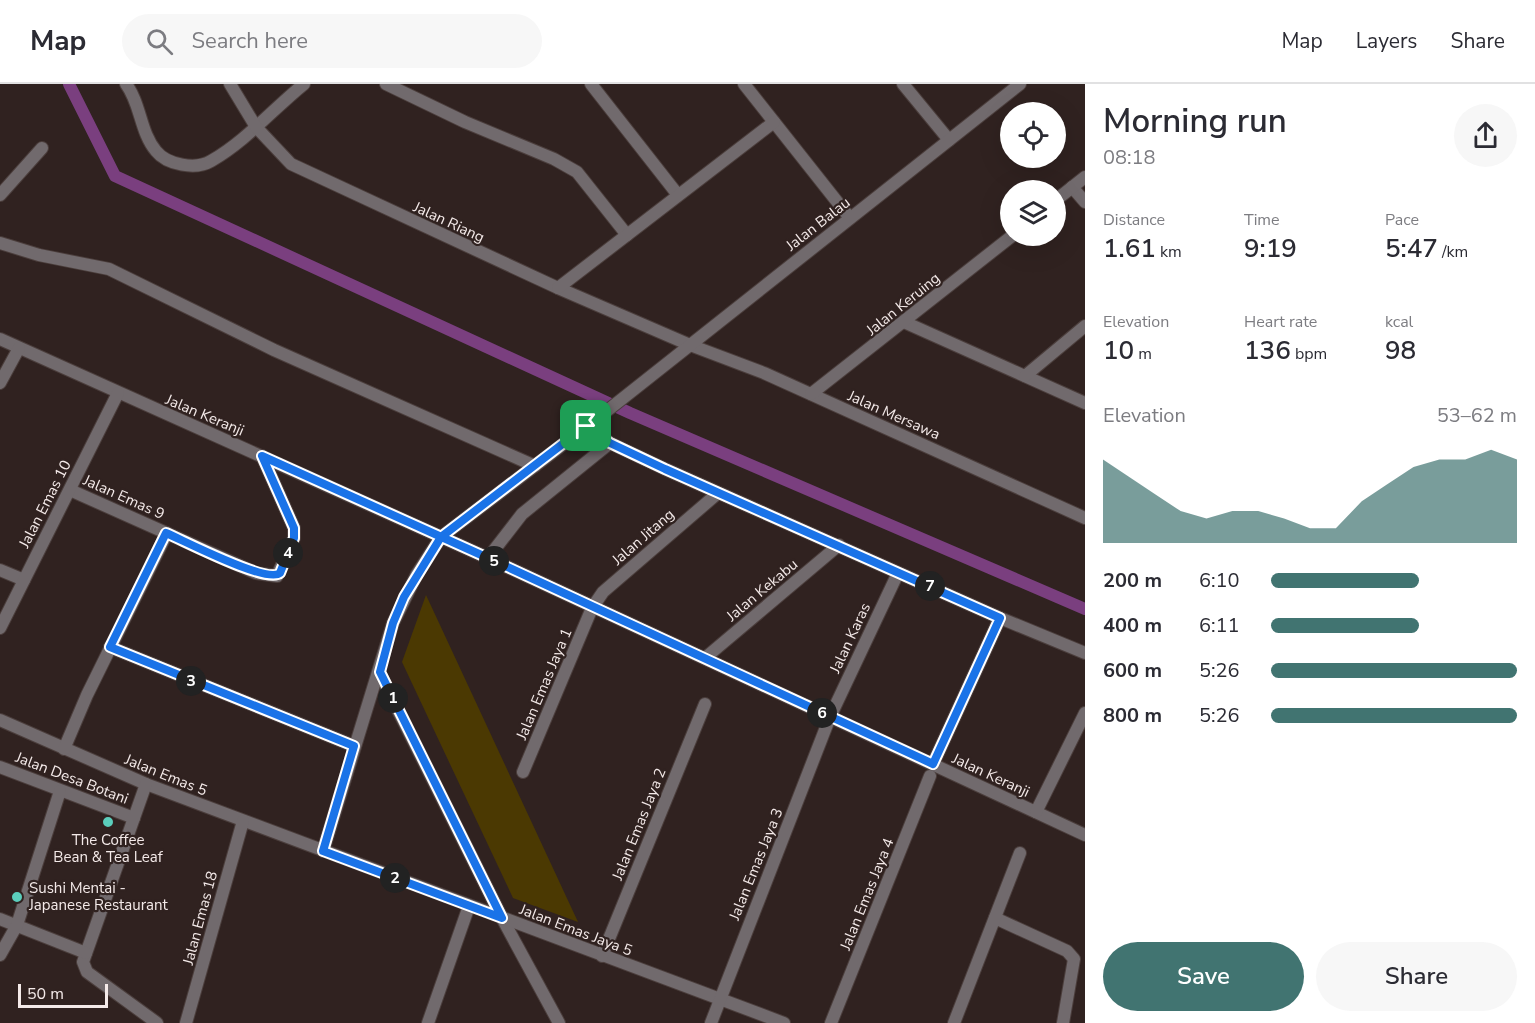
<!DOCTYPE html>
<html lang="en">
<head>
<meta charset="utf-8">
<style>
	:root { --surface:#fff; --page:#f7f7f7; --text:#2b2b33; --muted:#7c7c81; --line:#e1e1e2; --accent:#417471 }
	body { margin:0; font-family:"Nunito Sans",sans-serif; background:var(--page); color:var(--text); height:100vh; display:flex; flex-direction:column; font-size:22px; white-space:nowrap }
	* { box-sizing:border-box; margin:0 }
	p { font-size:20px; color:var(--muted) }
	.icon { flex:none; width:33px; height:33px; fill:none; stroke:currentColor; stroke-width:2; stroke-linecap:round; stroke-linejoin:round }
	.map { position:relative; flex:1; overflow:hidden }
	.drawer { display:flex; flex-direction:column; background:var(--surface); width:450px }
	.drawer>* { flex:none }
	.tools { position:absolute; left:1000px; top:18px; display:grid; gap:12px }
	.tools a { display:grid; place-items:center; width:66px; height:66px; border-radius:50%; background:var(--surface); box-shadow:0 6px 24px #0002; font-size:30px }
	.scale { position:absolute; left:18px; bottom:15px; width:90px; box-sizing:border-box; padding-left:6px; border:3px solid #f4eae9; border-top:0; font-size:16px; line-height:21px; white-space:nowrap; color:#f4eae9; -webkit-text-stroke:4px #302220; paint-order:stroke }
	.pin { position:absolute; display:grid; place-items:center; width:51px; height:51px; color:#fff; margin:-26px; border-radius:12px; box-shadow:0 3px 9px #0006 }
	.km { position:absolute; width:30px; height:30px; margin:-15px; border-radius:50%; background:#222; color:#fff; font-size:16px; line-height:30px; text-align:center }
	.round { display:grid; place-items:center; flex:none; width:63px; height:63px; border-radius:32px; background:var(--page) }
	.head { display:flex; align-items:center; justify-content:space-between; height:102px; padding:0 18px }
	h1 { font-size:33px; font-weight:600; line-height:45px }
	.figures { display:grid; grid-template-columns:repeat(3,1fr); gap:9px; height:102px; padding:6px 18px }
	.figures div { display:grid; align-content:center }
	.figures b { font-size:26px; font-weight:600 }
	.figures small { font-size:16px; font-weight:400 }
	.figures p { font-size:16px }
	.chart { height:168px; padding:12px 18px }
	.chart p { display:flex; justify-content:space-between }
	.chart svg { width:100%; height:108px; margin-top:6px; fill:var(--accent); opacity:.7 }
	.cta { display:flex; gap:12px; margin-top:auto; padding:12px 18px }
	.cta a { flex:1; height:69px; border-radius:36px; background:var(--accent); color:#fff; font-size:24px; font-weight:600; line-height:69px; text-align:center }
	.cta a+a { background:var(--page); color:var(--text) }
	ul { padding:0 18px; list-style:none; font-size:20px }
	li { display:grid; grid-template-columns:96px 72px 1fr; align-items:center; height:45px }
	li i { height:15px; border-radius:8px; background:var(--accent) }
	header { display:flex; align-items:center; gap:36px; box-sizing:border-box; height:84px; padding:0 30px; background:var(--surface); border-bottom:2px solid var(--line) }
	header strong { font-size:28px }
	nav { display:flex; gap:33px; margin-inline-start:auto; font-size:21px }
	.search { width:420px; height:54px; background:var(--page); display:flex; align-items:center; gap:15px; box-sizing:border-box; padding:0 21px; border-radius:33px; color:var(--muted); font-size:22px }
	main { display:flex; flex:1; min-height:0 }
	.map>svg:first-child { display:block }
</style>
</head>
<body>
<header>
<strong>Map</strong>
<div class="search"><svg class="icon" aria-label="search" viewBox="0 0 24 24"><circle cx="10" cy="10" r="6"/><path d="M15 15l6 6"/></svg>Search here</div>
<nav><a>Map</a><a>Layers</a><a>Share</a></nav>
</header>
<main>
<div class="map">
<svg width="1085" height="939" viewBox="0 0 1085 939">
	<rect width="100%" height="100%" fill="#302220"/>
	<polygon fill="#4b3902" points="426,511 578,838 513,814 402,578"/>
	<g fill="none" stroke-linecap="round" stroke-linejoin="round">
		<polyline stroke="#7a3f7f" stroke-width="12" points="69,0 115,92 630,329 1085,525"/>
		<g stroke="#4b3e3c" stroke-width="14">
			<g id="minor">
				<path d="M 126,0 C 141,20 140,48 156,67 C 167,81 196,86 211,77 C 246,57 273,25 304,0"/>
				<polyline points="230,0 256,43 291,80 558,204 690,261 764,289 1085,434"/>
				<polyline points="386,0 465,38 554,75 577,88 627,151"/>
				<polyline points="591,0 678,111"/>
				<polyline points="744,0 850,134"/>
				<polyline points="903,0 949,56"/>
				<polyline points="1072,103 1085,118"/>
				<polyline points="0,111 42,64"/>
				<polyline points="1056,116 1085,93"/>
				<polyline points="0,159 39,171 109,185 274,266 535,382"/>
				<polyline points="558,204 774,38"/>
				<polyline points="904,238 1085,319"/>
				<polyline points="0,255 488,474 1085,751"/>
				<polyline points="1025,292 1085,242"/>
				<polyline points="0,299 19,264"/>
				<polyline points="811,310 1012,152"/>
				<polyline points="586,342 610,359 665,385 1000,534 1085,569"/>
				<polyline points="70,406 256,489 277,492 294,454 294,444 262,372"/>
				<polyline points="488,474 522,430 610,359"/>
				<polyline points="0,486 24,496"/>
				<polyline points="0,544 118,309"/>
				<polyline points="110,563 354,662"/>
				<polyline points="705,574 839,461"/>
				<polyline points="379,588 502,834 559,939"/>
				<polyline points="0,636 146,700 784,939"/>
				<polyline points="64,665 87,611 167,449"/>
				<polyline points="933,680 1000,534"/>
				<polyline points="0,683 134,734"/>
				<polyline points="523,688 592,524 603,508 718,409"/>
				<polyline points="146,700 83,878 87,888 157,939"/>
				<polyline points="1036,728 1085,629"/>
				<polyline points="323,767 393,539 417,490 441,453 603,330 1020,0"/>
				<polyline points="995,834 1067,867 1074,875 1063,939"/>
				<polyline points="0,835 86,869"/>
				<polyline points="0,871 17,841 60,707"/>
				<polyline points="602,872 705,620"/>
				<polyline points="186,939 243,737"/>
				<polyline points="428,939 469,822"/>
				<polyline points="711,939 830,633 898,489"/>
				<polyline points="831,939 930,692"/>
				<polyline points="954,939 1020,769"/>
			</g>
		</g>
		<use href="#minor" stroke="#716a6d" stroke-width="12"/>
	</g>
	<g fill="none" stroke-linecap="round" stroke-linejoin="round">
		<g stroke="#fff" stroke-width="12">
			<path id="route" d="M 586,342 L 441,453 L 404,513 L 393,539 L 380,588 L 502,834 L 323,767 L 354,662 L 110,563 L 166,449 C 185,457 267,500 280,489 L 294,454 L 294,444 L 262,372 L 488,474 L 933,680 L 1000,534 L 665,385 L 610,359 L 586,342"/>
		</g>
		<use href="#route" stroke="#1a73e8" stroke-width="8"/>
	</g>
	<g fill="#5bcebc" stroke="#302220" stroke-width="2">
		<circle cx="108" cy="738" r="6"/>
		<circle cx="17" cy="813" r="6"/>
	</g>
	<g text-anchor="middle" stroke-width="4.5" stroke-linejoin="round" paint-order="stroke">
		<g font-size="15" fill="#f4eae9" stroke="#302220">
			<text transform="translate(449 138) rotate(25)" y="5">Jalan Riang</text>
			<text transform="translate(818 140) rotate(-38)" y="5">Jalan Balau</text>
			<text transform="translate(903 220) rotate(-39)" y="5">Jalan Keruing</text>
			<text transform="translate(205 331) rotate(23)" y="5">Jalan Keranji</text>
			<text transform="translate(894 331) rotate(24)" y="5">Jalan Mersawa</text>
			<text transform="translate(124 413) rotate(24)" y="5">Jalan Emas 9</text>
			<text transform="translate(45 420) rotate(-63)" y="5">Jalan Emas 10</text>
			<text transform="translate(643 453) rotate(-41)" y="5">Jalan Jitang</text>
			<text transform="translate(762 506) rotate(-40)" y="5">Jalan Kekabu</text>
			<text transform="translate(850 554) rotate(-65)" y="5">Jalan Karas</text>
			<text transform="translate(544 600) rotate(-67)" y="5">Jalan Emas Jaya 1</text>
			<text transform="translate(166 691) rotate(22)" y="5">Jalan Emas 5</text>
			<text transform="translate(991 691) rotate(25)" y="5">Jalan Keranji</text>
			<text transform="translate(72 694) rotate(21)" y="5">Jalan Desa Botani</text>
			<text transform="translate(639 740) rotate(-68)" y="5">Jalan Emas Jaya 2</text>
			<text transform="translate(756 780) rotate(-68)" y="5">Jalan Emas Jaya 3</text>
			<text transform="translate(867 810) rotate(-68)" y="5">Jalan Emas Jaya 4</text>
			<text transform="translate(200 834) rotate(-75)" y="5">Jalan Emas 18</text>
			<text transform="translate(576 846) rotate(21)" y="5">Jalan Emas Jaya 5</text>
		</g>
		<g font-size="15" fill="#f4eae9" stroke="#302220">
			<text x="108" y="761">The Coffee<tspan x="108" dy="17">Bean &amp; Tea Leaf</tspan></text>
			<text x="29" y="809" text-anchor="start">Sushi Mentai -<tspan x="29" dy="17">Japanese Restaurant</tspan></text>
		</g>
	</g>
</svg>
<div class="tools">
<a><svg class="icon" aria-label="locate" viewBox="0 0 24 24"><circle cx="12" cy="12" r="6"/><path d="M12 2v4M12 18v4M2 12h4M18 12h4"/></svg></a>
<a><svg class="icon" aria-label="layers" viewBox="0 0 24 24"><path d="M12 4l9 5-9 5-9-5zM3 14l9 5 9-5"/></svg></a>
</div>
<div class="scale">50 m</div>
<div class="pin" style="left:586px;top:342px;background:#1e9e55"><svg class="icon" aria-label="arrive" viewBox="0 0 24 24"><path d="M6 21V4h12l-3 4 3 4H6"/></svg></div>
<b class="km" style="left:393px;top:614px">1</b>
<b class="km" style="left:395px;top:794px">2</b>
<b class="km" style="left:191px;top:597px">3</b>
<b class="km" style="left:288px;top:469px">4</b>
<b class="km" style="left:494px;top:477px">5</b>
<b class="km" style="left:822px;top:629px">6</b>
<b class="km" style="left:930px;top:502px">7</b>
</div>
<section class="drawer">
<div class="head"><div><h1>Morning run</h1><p>08:18</p></div><a class="round"><svg class="icon" aria-label="share" viewBox="0 0 24 24"><path d="M12 15V3M7 8l5-5 5 5M5 13v7h14v-7"/></svg></a></div>
<div class="figures">
<div><p>Distance</p><b>1.61<small> km</small></b></div>
<div><p>Time</p><b>9:19</b></div>
<div><p>Pace</p><b>5:47<small> /km</small></b></div>
</div>
<div class="figures">
<div><p>Elevation</p><b>10<small> m</small></b></div>
<div><p>Heart rate</p><b>136<small> bpm</small></b></div>
<div><p>kcal</p><b>98</b></div>
</div>
<div class="chart"><p><span>Elevation</span>53–62 m</p>
<svg viewBox="0 0 160 44" preserveAspectRatio="none"><path d="M0 44V10L10 17L20 24L30 31L40 34L50 31L60 31L70 34L80 38L90 38L100 27L110 20L120 13L130 10L140 10L150 6L160 10V44z"/></svg>
</div>
<ul>
<li><b>200 m</b>6:10<i style="width:60%"></i></li>
<li><b>400 m</b>6:11<i style="width:60%"></i></li>
<li><b>600 m</b>5:26<i style="width:100%"></i></li>
<li><b>800 m</b>5:26<i style="width:100%"></i></li>
</ul>
<div class="cta"><a>Save</a><a>Share</a></div>
</section>
</main>
</body>
</html>
